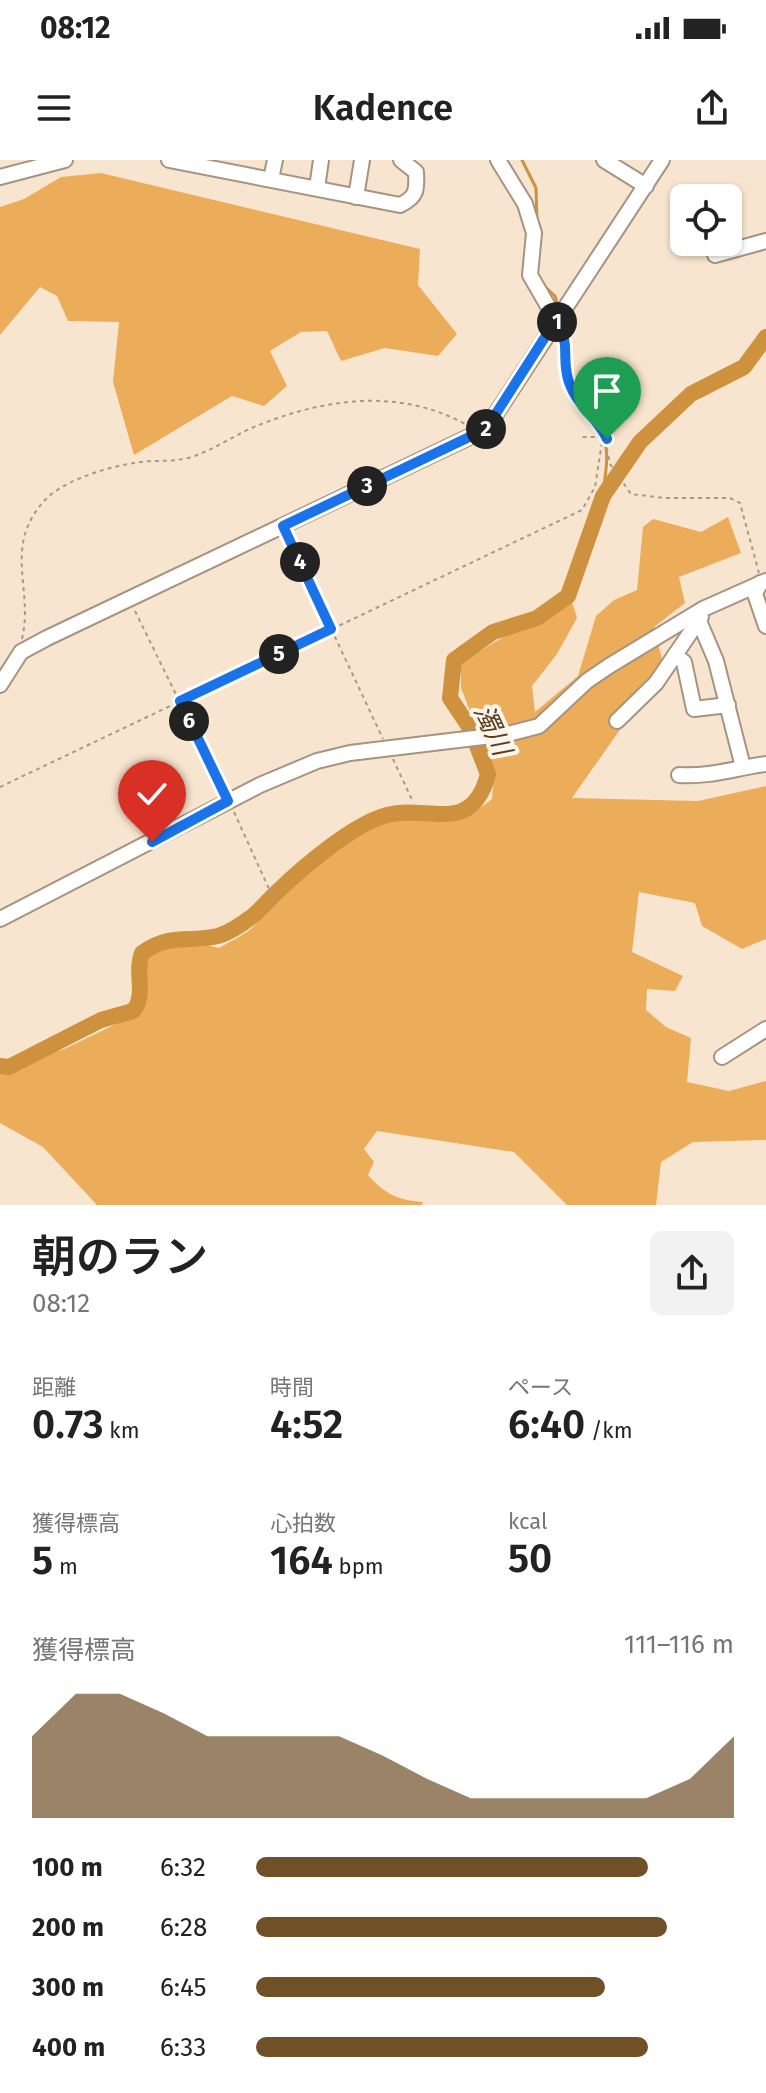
<!DOCTYPE html>
<html lang="ja">
<head>
<meta charset="utf-8">
<style>
	:root { --surface:#fff; --page:#f2f2f2; --text:#222; --muted:#767676; --accent:#705026 }
	body { margin:0; font-family:"Fira Sans","Noto Sans JP",sans-serif; background:var(--page); color:var(--text); height:100vh; display:flex; flex-direction:column; font-size:30px; white-space:nowrap }
	* { box-sizing:border-box; margin:0 }
	p { font-size:26px; color:var(--muted) }
	.icon { flex:none; width:44px; height:44px; fill:none; stroke:currentColor; stroke-width:2; stroke-linecap:round; stroke-linejoin:round }
	.map { position:relative; height:1045px; overflow:hidden }
	.side { display:flex; flex-direction:column; background:var(--surface); flex:1 }
	.side>* { flex:none }
	.buttons { position:absolute; left:670px; top:24px; display:grid; gap:16px }
	.buttons a { display:grid; place-items:center; width:72px; height:72px; border-radius:12px; background:var(--surface); box-shadow:0 2px 6px #0004; font-size:40px }
	.pin { position:absolute; display:grid; place-items:center; width:68px; height:68px; color:#fff; margin:-82px -34px; border-radius:50% 50% 50% 0; rotate:-45deg; box-shadow:0 0 8px #0007 }
	.pin .icon { rotate:45deg }
	.km { position:absolute; width:40px; height:40px; margin:-20px; border-radius:50%; background:#222; color:#fff; font-size:22px; line-height:40px; text-align:center }
	.round { display:grid; place-items:center; flex:none; width:84px; height:84px; border-radius:12px; background:var(--page) }
	.headline { display:flex; align-items:center; justify-content:space-between; height:136px; padding:0 32px }
	h1 { font-size:44px; font-weight:600; line-height:60px }
	.stats { display:grid; grid-template-columns:repeat(3,1fr); gap:12px; height:136px; padding:8px 32px }
	.stats div { display:grid; align-content:center }
	.stats b { font-size:40px; font-weight:600 }
	.stats small { font-size:22px; font-weight:400 }
	.stats p { font-size:22px }
	.chart { height:224px; padding:16px 32px }
	.chart p { display:flex; justify-content:space-between }
	.chart svg { width:100%; height:144px; margin-top:8px; fill:var(--accent); opacity:.7 }
	ul { padding:0 32px; list-style:none; font-size:26px }
	li { display:grid; grid-template-columns:128px 96px 1fr; align-items:center; height:60px }
	li i { height:20px; border-radius:10px; background:var(--accent) }
	.status { display:flex; justify-content:space-between; align-items:center; height:56px; padding:0 40px; background:var(--surface); direction:ltr }
	.status svg { height:22px; fill:currentColor }
	header { display:flex; justify-content:space-between; align-items:center; height:104px; padding:0 32px; background:var(--surface); font-size:36px; font-weight:600 }
	.map>svg:first-child { display:block }
</style>
</head>
<body>
<div class="status"><b>08:12</b><svg viewBox="0 0 49 12"><path d="M0 12V9h3v3zM5 12V6h3v6zM10 12V3h3v9zM15 12V0h3v12zM26 1h20v11H26zM47 4h2v5h-2z"/></svg></div>
<header><svg class="icon" aria-label="menu" viewBox="0 0 24 24"><path d="M4 6h16M4 12h16M4 18h16"/></svg>Kadence<svg class="icon" aria-label="share" viewBox="0 0 24 24"><path d="M12 15V3M7 8l5-5 5 5M5 13v7h14v-7"/></svg></header>
<div class="map">
<svg width="766" height="1045" viewBox="0 0 766 1045">
	<rect width="100%" height="100%" fill="#f8e5cf"/>
	<g fill="#ecad5b">
		<polygon points="101,13 420,89 418,125 457,174 438,196 385,188 341,201 327,171 301,172 270,191 287,226 264,246 232,236 134,295 113,222 119,162 68,161 57,136 40,127 0,175 0,47 24,39 61,17"/>
		<path d="M 728,357 L 741,393 L 679,417 L 685,443 L 654,467 L 664,507 L 572,638 L 698,641 L 766,626 L 766,779 L 742,789 L 702,766 L 695,743 L 639,732 L 632,792 L 683,816 L 675,831 L 647,829 L 646,850 L 666,867 L 691,878 L 687,922 L 729,931 L 766,921 L 766,980 L 693,982 L 661,1002 L 656,1045 L 567,1045 L 514,992 L 377,971 L 364,989 L 374,1002 L 368,1015 C 385,1034 397,1040 423,1042 L 422,1045 L 97,1045 L 43,987 L 0,963 L 0,903 L 62,890 L 139,853 L 145,837 L 143,800 C 154,772 197,783 219,788 C 229,782 242,776 251,769 C 262,759 269,746 279,736 C 306,707 346,674 382,658 C 422,642 448,677 492,639 L 494,612 L 461,528 L 461,503 L 503,477 L 572,442 L 577,458 L 557,494 L 532,526 L 535,552 L 578,516 L 596,456 L 614,440 L 637,430 L 643,367 L 653,359 L 701,372 Z"/>
	</g>
	<g fill="none" stroke-linecap="round" stroke-linejoin="round">
		<g stroke="#ce913e" stroke-width="3">
			<polyline points="522,0 536,28 537,60"/>
			<polyline points="542,124 555,136 558,146"/>
			<path d="M 561,162 C 581,196 563,203 569,228 C 574,248 592,258 601,274 C 612,291 604,317 603,336"/>
		</g>
		<path stroke="#ce913e" stroke-width="16" d="M 0,906 L 9,907 L 101,860 L 133,851 C 147,835 134,812 142,793 C 172,772 188,783 218,776 C 228,773 242,764 250,758 C 260,751 268,740 277,732 C 303,707 353,664 387,655 C 427,644 472,677 488,614 L 470,568 L 450,538 L 454,500 L 493,472 L 537,458 L 568,436 L 603,336 L 640,282 L 691,234 L 744,207 L 766,177"/>
		<g stroke="#a69480" stroke-width="18">
			<g id="minor">
				<path d="M 169,0 L 400,45 C 417,37 417,30 416,12 L 401,0"/>
				<polyline points="498,0 525,44 534,73 530,115 556,160"/>
				<polyline points="604,0 646,26"/>
				<polyline points="0,17 65,0"/>
				<polyline points="271,19 275,0"/>
				<polyline points="317,28 321,0"/>
				<polyline points="356,37 362,0"/>
				<polyline points="715,95 766,81"/>
				<polyline points="760,423 755,434 766,466"/>
				<polyline points="699,461 716,501 743,607"/>
				<polyline points="675,495 684,502 694,549 728,545"/>
				<polyline points="0,525 21,492 47,478 486,269 662,0"/>
				<polyline points="617,561 656,523 701,457"/>
				<path d="M 679,615 C 711,617 735,608 766,604"/>
				<polyline points="0,759 260,625 317,601 350,593 508,574 539,566 587,521 609,506 703,449 766,421"/>
				<polyline points="722,897 766,869"/>
			</g>
		</g>
		<g stroke="#a89989" stroke-width="2" stroke-dasharray="4 4" stroke-linecap="butt">
			<polyline points="563,173 567,186 566,214 584,250 603,270 610,304 631,334 664,338 730,338 740,343 759,413"/>
			<polyline points="287,375 383,579"/>
			<polyline points="135,451 224,632"/>
			<path d="M 22,479 C 34,428 2,387 45,340 C 65,319 111,306 140,302 C 156,300 172,302 188,298 C 212,291 231,277 254,267 C 322,239 397,227 465,264"/>
			<polyline points="393,599 413,642"/>
			<polyline points="0,627 582,350 595,327 602,282 601,277 580,277"/>
			<polyline points="234,652 275,742"/>
		</g>
		<use href="#minor" stroke="#fff" stroke-width="14"/>
	</g>
	<g fill="none" stroke-linecap="round" stroke-linejoin="round">
		<g stroke="#fff" stroke-width="16">
			<path id="route" d="M 152,682 L 228,641 L 180,541 L 331,469 L 283,366 L 486,269 L 556,160 C 571,188 562,190 567,215 C 572,242 597,256 607,279"/>
		</g>
		<use href="#route" stroke="#1a73e8" stroke-width="10"/>
	</g>
	<g text-anchor="middle" stroke-width="8" stroke-linejoin="round" paint-order="stroke">
		<g font-size="26" font-style="italic" fill="#593f1d" stroke="#fcf5ec">
			<text transform="translate(493 570) rotate(65)" y="9">濁川</text>
		</g>
	</g>
</svg>
<div class="buttons">
<a><svg class="icon" aria-label="locate" viewBox="0 0 24 24"><circle cx="12" cy="12" r="6"/><path d="M12 2v4M12 18v4M2 12h4M18 12h4"/></svg></a>
</div>
<div class="pin" style="left:607px;top:279px;background:#1e9e55"><svg class="icon" aria-label="arrive" viewBox="0 0 24 24"><path d="M6 21V4h12l-3 4 3 4H6"/></svg></div>
<div class="pin" style="left:152px;top:682px;background:#d93025"><svg class="icon" aria-label="check" viewBox="0 0 24 24"><path d="M5 12l5 5 9-10"/></svg></div>
<b class="km" style="left:557px;top:162px">1</b>
<b class="km" style="left:486px;top:269px">2</b>
<b class="km" style="left:367px;top:326px">3</b>
<b class="km" style="left:300px;top:402px">4</b>
<b class="km" style="left:279px;top:494px">5</b>
<b class="km" style="left:189px;top:561px">6</b>
</div>
<section class="side">
<div class="headline"><div><h1>朝のラン</h1><p>08:12</p></div><a class="round"><svg class="icon" aria-label="share" viewBox="0 0 24 24"><path d="M12 15V3M7 8l5-5 5 5M5 13v7h14v-7"/></svg></a></div>
<div class="stats">
<div><p>距離</p><b>0.73<small> km</small></b></div>
<div><p>時間</p><b>4:52</b></div>
<div><p>ペース</p><b>6:40<small> /km</small></b></div>
</div>
<div class="stats">
<div><p>獲得標高</p><b>5<small> m</small></b></div>
<div><p>心拍数</p><b>164<small> bpm</small></b></div>
<div><p>kcal</p><b>50</b></div>
</div>
<div class="chart"><p><span>獲得標高</span>111–116 m</p>
<svg viewBox="0 0 160 44" preserveAspectRatio="none"><path d="M0 44V19L10 6L20 6L30 12L40 19L50 19L60 19L70 19L80 25L90 32L100 38L110 38L120 38L130 38L140 38L150 32L160 19V44z"/></svg>
</div>
<ul>
<li><b>100 m</b>6:32<i style="width:82%"></i></li>
<li><b>200 m</b>6:28<i style="width:86%"></i></li>
<li><b>300 m</b>6:45<i style="width:73%"></i></li>
<li><b>400 m</b>6:33<i style="width:82%"></i></li>
</ul>
</section>
</body>
</html>
